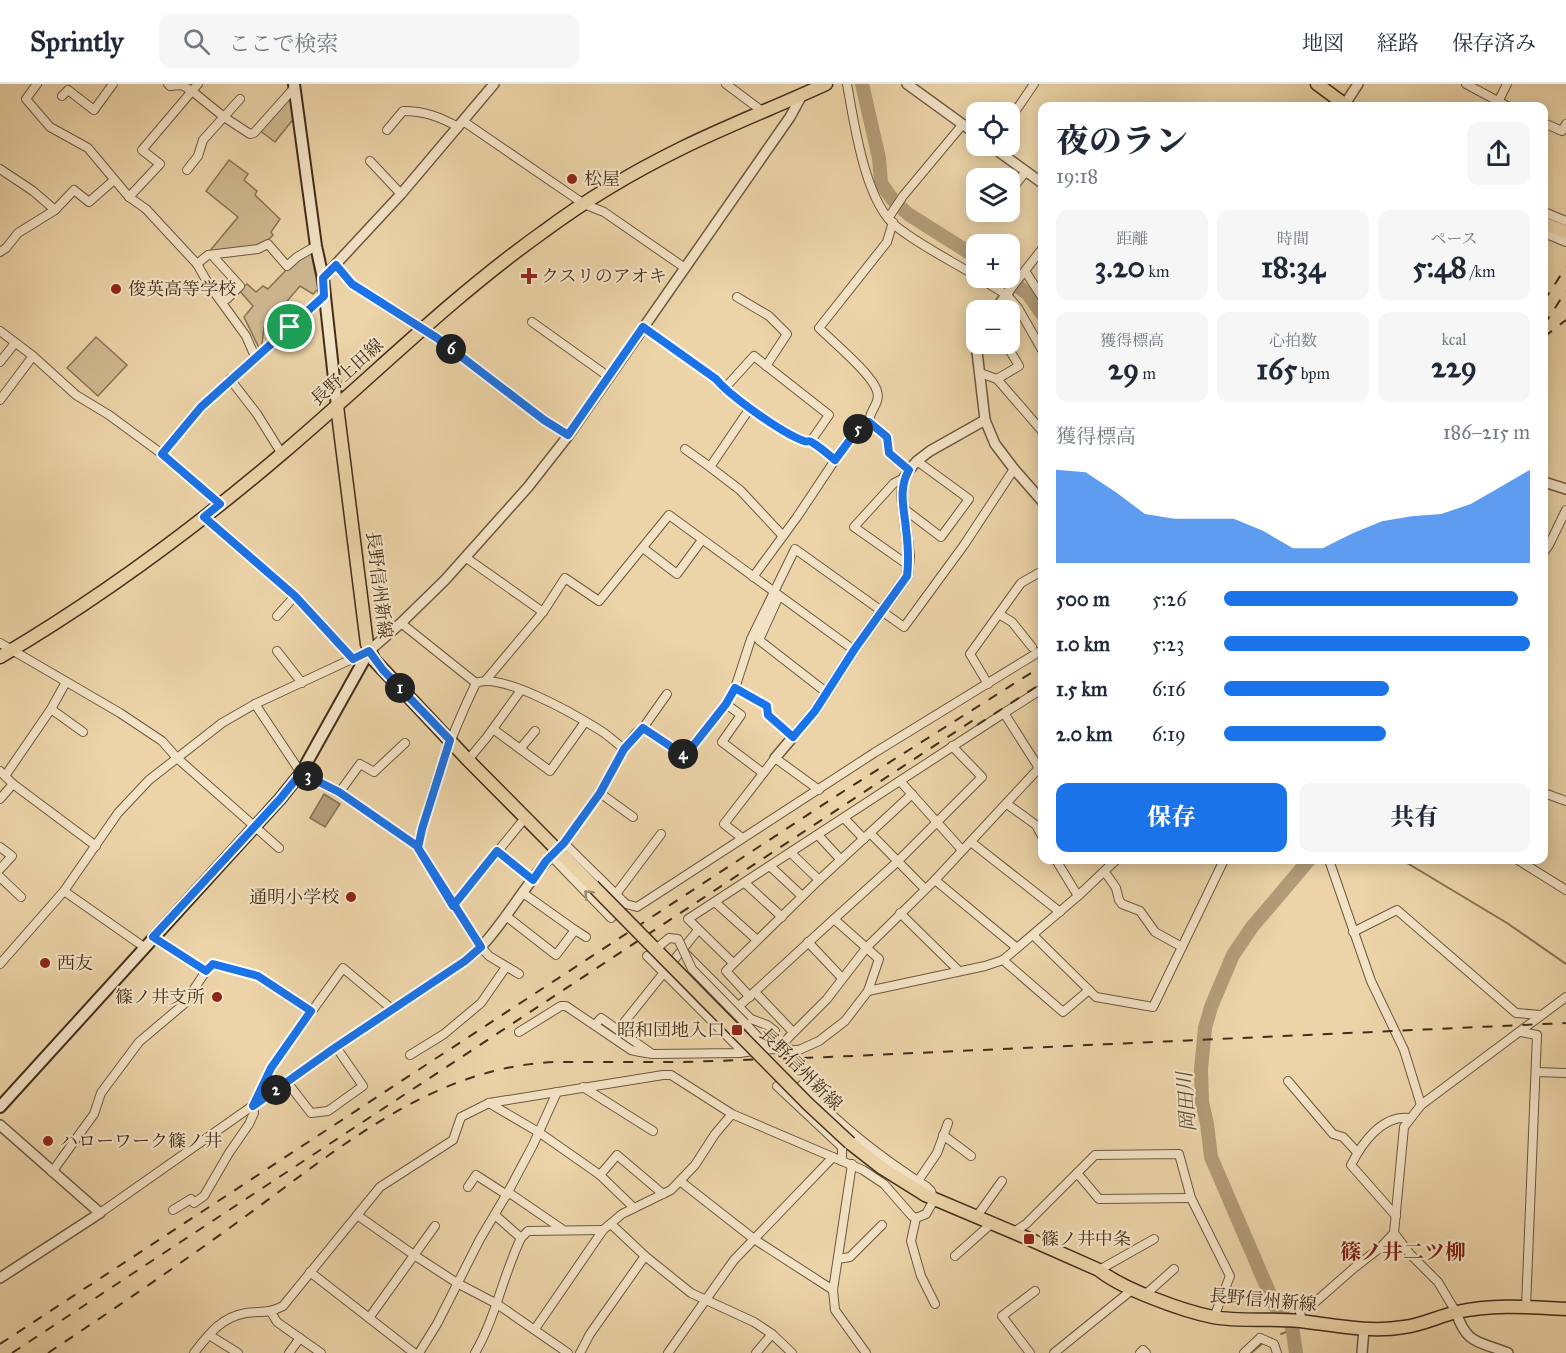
<!DOCTYPE html>
<html lang="ja">
<head>
<meta charset="utf-8">
<style>
	:root { --surface:#fff; --page:#f6f6f7; --text:#1f2937; --muted:#747a83; --line:#e0e1e3; --accent:#1a73e8 }
	body { margin:0; font-family:"IM FELL Great Primer","Noto Serif JP",serif; background:var(--page); color:var(--text); height:100vh; display:flex; flex-direction:column; font-size:22px; white-space:nowrap }
	* { box-sizing:border-box; margin:0 }
	p { font-size:20px; color:var(--muted) }
	.icon { flex:none; width:33px; height:33px; fill:none; stroke:currentColor; stroke-width:2; stroke-linecap:round; stroke-linejoin:round }
	.map { position:relative; flex:1; overflow:hidden }
	.drawer { position:absolute; left:1038px; top:18px; width:510px; height:762px; display:flex; flex-direction:column; background:var(--surface); border-radius:12px; box-shadow:0 3px 15px #0003 }
	.drawer>* { flex:none }
	.controls { position:absolute; left:966px; top:18px; display:grid; gap:12px }
	.controls a { display:grid; place-items:center; width:54px; height:54px; border-radius:12px; background:var(--surface); box-shadow:0 3px 15px #0003; font-size:30px }
	.pin { position:absolute; display:grid; place-items:center; width:51px; height:51px; color:#fff; margin:-26px; border:3px solid #fff; border-radius:50%; box-shadow:0 2px 6px #0007 }
	.km { position:absolute; width:30px; height:30px; margin:-15px; border-radius:50%; background:#222; color:#fff; font-size:16px; line-height:30px; text-align:center }
	.round { display:grid; place-items:center; flex:none; width:63px; height:63px; border-radius:12px; background:var(--page) }
	.overview { display:flex; align-items:center; justify-content:space-between; height:102px; padding:0 18px }
	h1 { font-size:33px; font-weight:800; line-height:45px }
	.stats { display:grid; grid-template-columns:repeat(3,1fr); gap:9px; height:102px; padding:6px 18px }
	.stats div { display:grid; align-content:center; border-radius:12px; background:var(--page); text-align:center }
	.stats b { font-size:30px; font-weight:800 }
	.stats small { font-size:16px; font-weight:400 }
	.stats p { font-size:16px }
	.chart { height:168px; padding:12px 18px }
	.chart p { display:flex; justify-content:space-between }
	.chart svg { width:100%; height:108px; margin-top:6px; fill:var(--accent); opacity:.7 }
	.action { display:flex; gap:12px; margin-top:auto; padding:12px 18px }
	.action a { flex:1; height:69px; border-radius:12px; background:var(--accent); color:#fff; font-size:24px; font-weight:800; line-height:69px; text-align:center }
	.action a+a { background:var(--page); color:var(--text) }
	ul { padding:0 18px; list-style:none; font-size:20px }
	li { display:grid; grid-template-columns:96px 72px 1fr; align-items:center; height:45px }
	li i { height:15px; border-radius:8px; background:var(--accent) }
	header { display:flex; align-items:center; gap:36px; box-sizing:border-box; height:84px; padding:0 30px; background:var(--surface); border-bottom:2px solid var(--line) }
	header strong { font-size:28px }
	nav { display:flex; gap:33px; margin-inline-start:auto; font-size:21px }
	.search { width:420px; height:54px; background:var(--page); display:flex; align-items:center; gap:15px; box-sizing:border-box; padding:0 21px; border-radius:12px; color:var(--muted); font-size:22px }
	.map>svg:first-child { display:block }
</style>
</head>
<body>
<header>
<strong>Sprintly</strong>
<div class="search"><svg class="icon" aria-label="search" viewBox="0 0 24 24"><circle cx="10" cy="10" r="6"/><path d="M15 15l6 6"/></svg>ここで検索</div>
<nav><a>地図</a><a>経路</a><a>保存済み</a></nav>
</header>
<div class="map">
<svg width="1566" height="1269" viewBox="0 0 1566 1269">
	<rect width="100%" height="100%" fill="#ecd4a8"/>
	<filter id="stains"><feTurbulence type="fractalNoise" baseFrequency=".00333" numOctaves="4"/><feColorMatrix values="0 0 0 0 .2 0 0 0 0 .09 0 0 0 0 .02 0 0 0 .5 -.17"/></filter>
	<radialGradient id="worn" r=".72"><stop offset=".6" stop-color="#630" stop-opacity="0"/><stop offset="1" stop-color="#630" stop-opacity=".3"/></radialGradient>
	<g fill="#cfb890" stroke="#887356" stroke-width="1.5">
		<polygon points="292,10 295,33 275,58 259,46"/>
		<path d="M 229,76 L 248,90 L 244,96 L 257,107 L 255,111 L 280,135 L 271,148 L 273,151 C 258,169 230,167 208,169 L 238,133 L 206,107 Z"/>
		<polygon points="311,166 318,205 313,210 300,202 264,244 261,268 244,233 253,222 239,206 247,200 256,208 263,202 268,205 288,184"/>
		<polygon points="96,253 127,281 98,312 67,284"/>
	</g>
	<polygon fill="#b29c78" stroke="#857053" stroke-width="1.5" points="324,710 340,720 325,743 310,734"/>
	<g fill="none" stroke-linecap="round" stroke-linejoin="round">
		<g stroke="#857053" stroke-width="2">
			<polyline points="1402,776 1507,839 1566,880"/>
			<polyline points="1281,1250 1286,1248 1295,1257"/>
			<polyline points="1251,1269 1263,1259"/>
		</g>
		<g stroke="#b29c78" stroke-width="14">
			<polyline points="862,0 879,74 881,99 893,116 908,130 976,173"/>
			<polyline points="1007,194 1028,210 1042,230"/>
			<polyline points="1296,1269 1292,1242 1275,1222 1211,1073 1207,1040 1202,1018 1201,985 1205,944 1211,923 1233,871 1252,843 1309,776"/>
		</g>
		<polyline stroke="#cab38c" stroke-width="8" stroke-dasharray="8 4" stroke-linecap="butt" points="1033,564 1042,577"/>
		<g stroke="#6c583e" stroke-width="10">
			<g id="minor">
				<polyline points="37,0 26,15 50,43 88,64 129,113 146,125 197,180 209,201 246,252 256,275"/>
				<polyline points="168,0 170,2 182,1 192,7 224,33 250,50 254,49 294,4"/>
				<polyline points="726,0 762,27"/>
				<path d="M 847,0 C 854,38 865,119 897,143 C 921,162 950,176 976,192"/>
				<polyline points="1466,0 1507,22"/>
				<polyline points="62,12 68,6 94,26 113,0"/>
				<polyline points="1498,18 1507,0"/>
				<polyline points="1010,35 1034,0"/>
				<polyline points="463,37 584,120 604,128 685,184"/>
				<polyline points="1544,39 1562,47 1566,40"/>
				<path d="M 387,46 L 403,27 C 425,27 440,33 458,43"/>
				<polyline points="370,77 401,110"/>
				<polyline points="0,85 33,107 55,126"/>
				<polyline points="187,86 198,72 203,56 240,15"/>
				<polyline points="1010,108 1026,87"/>
				<polyline points="129,113 160,80 142,66 198,0"/>
				<polyline points="1544,128 1566,137"/>
				<polyline points="889,133 903,112 963,40"/>
				<polyline points="1544,149 1566,158"/>
				<polyline points="0,168 6,164 18,149 55,126 74,106 89,118 114,96"/>
				<polyline points="212,171 240,202 227,215"/>
				<polyline points="197,180 208,171 258,165 268,160 287,182 297,173 316,162"/>
				<polyline points="336,181 352,200 437,254 545,336 568,352"/>
				<polyline points="1025,187 1042,213"/>
				<polyline points="979,194 1007,211 1018,224 1042,266"/>
				<polyline points="1009,207 1042,165"/>
				<polyline points="737,213 769,232 787,250 766,282"/>
				<polyline points="532,238 609,293"/>
				<path d="M 643,243 L 716,295 C 730,312 783,350 804,357 C 810,359 807,355 813,359 C 820,363 828,370 835,376 L 797,433 L 753,493"/>
				<polyline points="0,247 33,272 76,311 109,331 162,370 221,420"/>
				<polyline points="0,278 15,259"/>
				<polyline points="980,289 997,295 1042,347"/>
				<polyline points="230,295 257,330 282,370"/>
				<polyline points="997,295 1019,282 1006,260"/>
				<polyline points="724,305 754,272 829,331 811,357"/>
				<polyline points="0,316 33,272"/>
				<polyline points="750,324 710,383 740,406 783,452"/>
				<path d="M 869,338 C 869,327 881,319 877,307 C 872,290 832,257 819,244 L 887,158 L 893,138"/>
				<polyline points="869,338 887,353 889,369 909,386"/>
				<polyline points="685,365 710,383"/>
				<polyline points="162,370 201,323 324,212"/>
				<polyline points="835,376 858,345 869,338"/>
				<polyline points="904,394 894,399 854,443 908,481"/>
				<polyline points="903,424 941,453 969,415 917,377"/>
				<polyline points="204,433 295,512 353,575"/>
				<polyline points="643,464 677,490 702,456"/>
				<polyline points="1544,468 1549,461 1566,426"/>
				<polyline points="465,473 543,528 486,596"/>
				<polyline points="779,512 759,556 826,608"/>
				<polyline points="543,528 565,494 599,517 669,431 854,566"/>
				<polyline points="999,530 1012,538 1032,563"/>
				<polyline points="277,532 295,512"/>
				<polyline points="401,539 476,599"/>
				<polyline points="0,559 120,629 162,657 177,674 279,764"/>
				<polyline points="277,567 302,599"/>
				<polyline points="988,600 970,570 1021,499 1042,487"/>
				<polyline points="735,604 767,622 768,631 793,653"/>
				<polyline points="255,620 301,689 339,709 417,762 481,863 489,872 519,890"/>
				<polyline points="726,620 741,631 722,658 763,689"/>
				<polyline points="51,625 83,648"/>
				<polyline points="1004,629 1042,605"/>
				<polyline points="643,644 667,610"/>
				<polyline points="493,645 550,687 585,638"/>
				<polyline points="520,665 535,647"/>
				<polyline points="468,676 487,653 521,606"/>
				<polyline points="0,687 13,700 96,762"/>
				<polyline points="5,692 51,625 66,598"/>
				<polyline points="900,697 962,766"/>
				<polyline points="339,709 360,680 374,688 405,659"/>
				<polyline points="600,709 633,733"/>
				<polyline points="1544,709 1566,717"/>
				<polyline points="0,715 13,700"/>
				<polyline points="1007,720 1036,741 1042,752"/>
				<polyline points="844,734 864,755"/>
				<polyline points="870,749 925,805"/>
				<polyline points="818,751 841,776"/>
				<polyline points="742,754 724,740 775,674 819,706"/>
				<polyline points="971,758 1060,828"/>
				<polyline points="564,759 626,820 637,823 874,669 1042,566"/>
				<polyline points="562,761 600,709 624,665"/>
				<polyline points="0,763 12,772 0,785"/>
				<path d="M 418,764 C 430,707 451,651 476,599 C 501,588 574,630 598,645 C 607,650 615,658 624,665 L 636,649 L 643,644 L 685,672 L 726,620 L 735,604 L 751,555 L 795,465 L 904,543 L 964,461 L 1014,385"/>
				<polyline points="497,767 533,796"/>
				<polyline points="791,769 819,796"/>
				<polyline points="551,772 611,834 621,825"/>
				<polyline points="1056,776 1078,812"/>
				<polyline points="1329,776 1371,897 1404,966 1421,1021"/>
				<polyline points="1518,776 1566,806"/>
				<polyline points="771,783 802,812"/>
				<polyline points="1105,788 1116,804 1119,816 1122,820 1140,827 1155,848 1182,863"/>
				<polyline points="0,793 21,813"/>
				<polyline points="935,796 1017,864"/>
				<polyline points="745,799 782,833"/>
				<polyline points="64,807 144,863"/>
				<polyline points="616,810 661,750"/>
				<polyline points="716,819 757,856"/>
				<polyline points="453,822 525,734"/>
				<polyline points="900,829 959,887"/>
				<polyline points="506,832 556,871 575,846 523,809"/>
				<polyline points="575,846 586,853"/>
				<polyline points="1353,848 1397,826 1516,929 1541,931"/>
				<polyline points="1033,851 1096,913 1153,923 1224,776"/>
				<polyline points="153,853 206,887"/>
				<polyline points="808,858 842,894"/>
				<polyline points="685,869 751,935 767,941 775,947 774,954 769,965"/>
				<polyline points="647,872 737,962 739,969 755,950"/>
				<polyline points="1003,876 1078,812 1116,776"/>
				<polyline points="733,879 688,835 1004,629 1039,684 935,796 867,863 827,915 788,954 779,966"/>
				<polyline points="0,880 64,807 118,729 149,696 222,639 255,620 369,567"/>
				<polyline points="868,907 985,882 1003,876 1063,928 1089,906"/>
				<polyline points="755,908 793,948"/>
				<polyline points="750,913 726,887 819,796 912,710"/>
				<polyline points="738,923 834,835"/>
				<polyline points="745,939 769,965"/>
				<polyline points="595,941 601,934 651,969"/>
				<polyline points="618,946 698,846"/>
				<polyline points="519,948 561,922 566,922 631,966 640,968 652,970 739,969 769,965 799,966 819,957 845,937 868,907 879,875 834,835 897,778 982,693 952,662"/>
				<polyline points="1521,948 1537,951 1526,1223"/>
				<polyline points="410,971 444,950 481,919 506,883"/>
				<polyline points="1536,988 1566,989"/>
				<polyline points="1288,997 1333,1050 1343,1053 1357,1068"/>
				<polyline points="287,998 311,1029 328,1027 363,1002 336,963"/>
				<polyline points="777,1002 842,1063 842,1077"/>
				<polyline points="583,1003 653,1047"/>
				<polyline points="489,1019 540,1049 600,1091 634,1124"/>
				<polyline points="943,1051 971,1072"/>
				<polyline points="852,1080 833,1206 835,1226 866,1269"/>
				<polyline points="52,1088 94,1030 101,1009 139,958 184,920 206,887 213,880 258,892 311,928"/>
				<polyline points="1077,1089 1099,1115 1191,1114"/>
				<polyline points="600,1091 617,1071 663,1110"/>
				<polyline points="680,1097 754,1155 833,1206"/>
				<polyline points="918,1097 937,1069 948,1039"/>
				<polyline points="468,1103 476,1091 507,1111"/>
				<polyline points="508,1108 562,1145"/>
				<polyline points="173,1126 191,1115 194,1119 204,1112 229,1069 249,1040 254,1029 253,1022 271,984 343,884 393,926"/>
				<polyline points="100,1129 336,963 465,877 481,863"/>
				<polyline points="357,1131 414,1171 457,1199 497,1220 568,1269"/>
				<polyline points="977,1132 1002,1097"/>
				<path d="M 1396,1132 L 1351,1081 C 1362,1059 1382,1031 1409,1034"/>
				<polyline points="916,1134 911,1157 921,1192 935,1220"/>
				<polyline points="611,1140 645,1172 691,1209 754,1238 772,1250 792,1269"/>
				<polyline points="1014,1148 1026,1140 1095,1071 1179,1070 1191,1114 1230,1192 1214,1233"/>
				<polyline points="521,1154 528,1147 603,1146"/>
				<polyline points="955,1172 992,1139"/>
				<polyline points="838,1175 850,1173 882,1141"/>
				<polyline points="1099,1186 1154,1155"/>
				<polyline points="310,1188 414,1269"/>
				<polyline points="1146,1210 1174,1185"/>
				<polyline points="271,1228 277,1238 321,1269"/>
				<polyline points="1456,1228 1438,1198 1410,1170 1394,1149 1404,1043 1421,1021 1566,913"/>
				<polyline points="369,1234 435,1142"/>
				<polyline points="1302,1237 1300,1228 1302,1220 1313,1220 1354,1184 1381,1163 1394,1149"/>
				<path d="M 535,1245 L 603,1146 L 622,1130 L 671,1106 L 695,1081 L 715,1050 L 732,1030 L 863,1086 L 884,1100 L 912,1132 L 916,1134 L 926,1130 L 934,1116 L 931,1107 L 927,1103 C 881,1074 839,1041 802,1001 L 789,1013"/>
				<polyline points="209,1251 238,1269"/>
				<polyline points="1260,1254 1274,1260 1277,1269"/>
				<path d="M 194,1269 C 208,1251 221,1233 246,1229 C 261,1227 268,1230 283,1222 L 380,1103 L 453,1056 L 461,1033 L 489,1019 L 663,991 L 671,991 L 732,1030"/>
				<polyline points="289,1269 300,1254"/>
				<polyline points="419,1269 437,1240 480,1155 508,1108 533,1061 557,1008"/>
				<path d="M 475,1269 C 496,1233 503,1191 521,1154 L 495,1131"/>
				<polyline points="580,1269 590,1250 645,1172"/>
				<polyline points="668,1269 734,1176 833,1073"/>
				<polyline points="756,1269 772,1250"/>
				<polyline points="1030,1269 1002,1232 1035,1207"/>
				<polyline points="1054,1269 1133,1205"/>
				<polyline points="1140,1269 1143,1266 1146,1269"/>
				<polyline points="1244,1269 1260,1254"/>
			</g>
		</g>
		<g stroke="#6c583e" stroke-width="12">
			<g id="tertiary">
				<polyline points="907,0 976,50"/>
				<polyline points="1345,20 1358,0"/>
				<polyline points="991,62 1042,99"/>
				<polyline points="323,194 401,110 494,0"/>
				<polyline points="995,226 1009,207"/>
				<polyline points="976,259 985,336 995,360 1014,385 1042,417"/>
				<polyline points="1544,398 1566,405"/>
				<polyline points="369,567 401,539 445,496 528,403 568,352 790,33 802,11"/>
				<polyline points="775,674 815,627 854,566 907,492 909,472 902,411 904,394 909,386 917,377 930,367 985,336"/>
				<path d="M 481,863 C 509,833 528,795 557,766"/>
				<polyline points="0,1041 100,1129 0,1194"/>
				<path d="M 1456,1228 C 1467,1262 1480,1257 1508,1269"/>
				<polyline points="1362,1269 1364,1245"/>
			</g>
		</g>
		<g stroke="#412e1b" stroke-width="14">
			<g id="secondary">
				<polyline points="294,0 316,162 323,194 337,322"/>
				<polyline points="0,1023 280,715 301,689 369,567"/>
			</g>
		</g>
		<g stroke="#412e1b" stroke-width="15">
			<g id="primary">
				<polyline points="1317,0 1347,22"/>
				<polyline points="1544,139 1566,148"/>
				<polyline points="337,322 367,560 374,576 468,676 593,802"/>
				<path d="M 0,573 C 100,514 195,444 284,368 C 370,295 450,214 543,148 C 586,116 633,88 682,64 C 729,41 778,22 826,0"/>
				<path d="M 850,1059 L 882,1084 L 925,1111 L 1029,1155 L 1099,1186 C 1122,1205 1183,1227 1213,1233 C 1241,1238 1271,1234 1300,1237 C 1334,1241 1370,1249 1404,1243 C 1422,1241 1439,1232 1457,1228 C 1493,1220 1529,1223 1566,1225"/>
			</g>
		</g>
		<use href="#minor" stroke="#f3e3c6" stroke-width="8"/>
		<use href="#tertiary" stroke="#f3e3c6" stroke-width="9"/>
		<use href="#secondary" stroke="#f3e3c6" stroke-width="10"/>
		<use href="#primary" stroke="#ecd4a8" stroke-width="12"/>
		<g stroke="#412e1b" stroke-width="2" stroke-dasharray="10 10" stroke-linecap="butt">
			<polyline points="1544,217 1566,183"/>
			<polyline points="1544,241 1566,207"/>
			<polyline points="1544,253 1566,236"/>
			<polyline points="977,641 1042,599"/>
			<polyline points="0,1260 844,707 1042,582"/>
			<polyline points="12,1269 981,631"/>
			<path d="M 48,1269 C 111,1227 173,1185 235,1140 C 331,1071 428,984 553,978 L 684,978 L 829,973 L 1566,939"/>
		</g>
		<g stroke="#6c583e" stroke-width="10" stroke-linecap="butt">
			<polyline id="minor-bridge" points="656,865 669,854 678,855 692,885 745,939"/>
		</g>
		<g stroke="#412e1b" stroke-width="15" stroke-linecap="butt">
			<polyline id="primary-bridge" points="593,802 808,1020 850,1059"/>
		</g>
		<use href="#minor-bridge" stroke="#f3e3c6" stroke-width="8"/>
		<use href="#primary-bridge" stroke="#ecd4a8" stroke-width="12"/>
	</g>
	<defs><path id="oneway-chevron" d="M-2-3.5L2.5 0L-2 3.5" fill="none" stroke-width="1.6" stroke-linecap="round" stroke-linejoin="round" transform="scale(1.5)"/></defs>
	<use stroke="#9a8870" href="#oneway-chevron" transform="translate(588 810) rotate(-135)"/>
	<g fill="none" stroke-linecap="round" stroke-linejoin="round">
		<g stroke="#fff" stroke-width="12">
			<path id="route" d="M 290,243 L 201,323 L 162,370 L 220,420 L 204,433 L 295,512 L 353,575 L 369,567 L 383,586 L 450,656 L 422,745 L 418,764 L 481,863 L 465,877 L 336,963 L 253,1022 L 271,984 L 311,927 L 258,892 L 213,880 L 206,887 L 153,853 L 280,715 L 301,689 L 339,708 L 417,762 L 418,764 L 453,822 L 497,767 L 533,796 L 546,777 L 564,759 L 600,709 L 624,665 L 643,644 L 685,672 L 726,620 L 735,604 L 767,622 L 768,631 L 793,653 L 815,627 L 854,566 L 907,492 C 909,477 908,461 906,445 C 904,424 898,405 909,386 L 889,369 L 887,353 L 869,338 L 858,345 L 835,376 C 828,370 820,363 813,359 C 807,355 810,359 804,357 C 783,350 730,312 716,295 L 643,243 L 568,351 L 544,336 L 437,254 L 352,200 L 336,181 L 323,194 L 324,212 L 290,243"/>
		</g>
		<use href="#route" stroke="#1a73e8" stroke-width="8"/>
	</g>
	<g fill="#8f2418" stroke="#f3e3c6" stroke-width="2">
		<circle cx="572" cy="95" r="6"/>
		<path d="M526 183h6v6h6v6h-6v6h-6v-6h-6v-6h6z"/>
		<circle cx="116" cy="205" r="6"/>
		<circle cx="351" cy="813" r="6"/>
		<circle cx="45" cy="879" r="6"/>
		<circle cx="217" cy="913" r="6"/>
		<rect x="731" y="940" width="12" height="12" rx="3"/>
		<circle cx="48" cy="1057" r="6"/>
		<rect x="1023" y="1149" width="12" height="12" rx="3"/>
	</g>
	<g text-anchor="middle" stroke-width="4.5" stroke-linejoin="round" paint-order="stroke">
		<g font-size="18" fill="#412e1b" stroke="#f3e3c6" text-anchor="start">
			<text x="584" y="101">松屋</text>
			<text x="541" y="198">クスリのアオキ</text>
			<text x="128" y="211">俊英高等学校</text>
			<text x="339" y="819" text-anchor="end">通明小学校</text>
			<text x="57" y="885">西友</text>
			<text x="205" y="919" text-anchor="end">篠ノ井支所</text>
			<text x="725" y="952" text-anchor="end">昭和団地入口</text>
			<text x="60" y="1063">ハローワーク篠ノ井</text>
			<text x="1041" y="1161">篠ノ井中条</text>
		</g>
		<g font-size="18" fill="#412e1b" stroke="#f3e3c6">
			<text transform="translate(347 288) rotate(-42)" y="6">長野上田線</text>
			<text transform="translate(379 501) rotate(83)" y="6">長野信州新線</text>
			<text transform="translate(801 985) rotate(45)" y="6">長野信州新線</text>
			<text transform="translate(1263 1216) rotate(5)" y="6">長野信州新線</text>
		</g>
		<g font-size="20" font-style="italic" fill="#5d4a32" stroke="#f3e3c6">
			<text transform="translate(1186 1018) rotate(-94)" y="7">岡田川</text>
		</g>
		<g font-size="21" font-weight="bold" fill="#7a1f14" stroke="#f3e3c6">
			<text x="1403" y="1175">篠ノ井二ツ柳</text>
		</g>
	</g>
	<rect width="100%" height="100%" filter="url(#stains)"/>
	<rect width="100%" height="100%" fill="url(#worn)"/>
</svg>
<div class="controls">
<a><svg class="icon" aria-label="locate" viewBox="0 0 24 24"><circle cx="12" cy="12" r="6"/><path d="M12 2v4M12 18v4M2 12h4M18 12h4"/></svg></a>
<a><svg class="icon" aria-label="layers" viewBox="0 0 24 24"><path d="M12 4l9 5-9 5-9-5zM3 14l9 5 9-5"/></svg></a>
<a>+</a>
<a>−</a>
</div>
<div class="pin" style="left:290px;top:243px;background:#1e9e55"><svg class="icon" aria-label="arrive" viewBox="0 0 24 24"><path d="M6 21V4h12l-3 4 3 4H6"/></svg></div>
<b class="km" style="left:400px;top:604px">1</b>
<b class="km" style="left:276px;top:1006px">2</b>
<b class="km" style="left:308px;top:692px">3</b>
<b class="km" style="left:683px;top:670px">4</b>
<b class="km" style="left:858px;top:345px">5</b>
<b class="km" style="left:451px;top:265px">6</b>
<section class="drawer">
<div class="overview"><div><h1>夜のラン</h1><p>19:18</p></div><a class="round"><svg class="icon" aria-label="share" viewBox="0 0 24 24"><path d="M12 15V3M7 8l5-5 5 5M5 13v7h14v-7"/></svg></a></div>
<div class="stats">
<div><p>距離</p><b>3.20<small> km</small></b></div>
<div><p>時間</p><b>18:34</b></div>
<div><p>ペース</p><b>5:48<small> /km</small></b></div>
</div>
<div class="stats">
<div><p>獲得標高</p><b>29<small> m</small></b></div>
<div><p>心拍数</p><b>165<small> bpm</small></b></div>
<div><p>kcal</p><b>229</b></div>
</div>
<div class="chart"><p><span>獲得標高</span>186–215 m</p>
<svg viewBox="0 0 160 44" preserveAspectRatio="none"><path d="M0 44V6L10 7L20 15L30 24L40 26L50 26L60 26L70 31L80 38L90 38L100 32L110 27L120 25L130 24L140 20L150 13L160 6V44z"/></svg>
</div>
<ul>
<li><b>500 m</b>5:26<i style="width:96%"></i></li>
<li><b>1.0 km</b>5:23<i style="width:100%"></i></li>
<li><b>1.5 km</b>6:16<i style="width:54%"></i></li>
<li><b>2.0 km</b>6:19<i style="width:53%"></i></li>
</ul>
<div class="action"><a>保存</a><a>共有</a></div>
</section>
</div>
</body>
</html>
